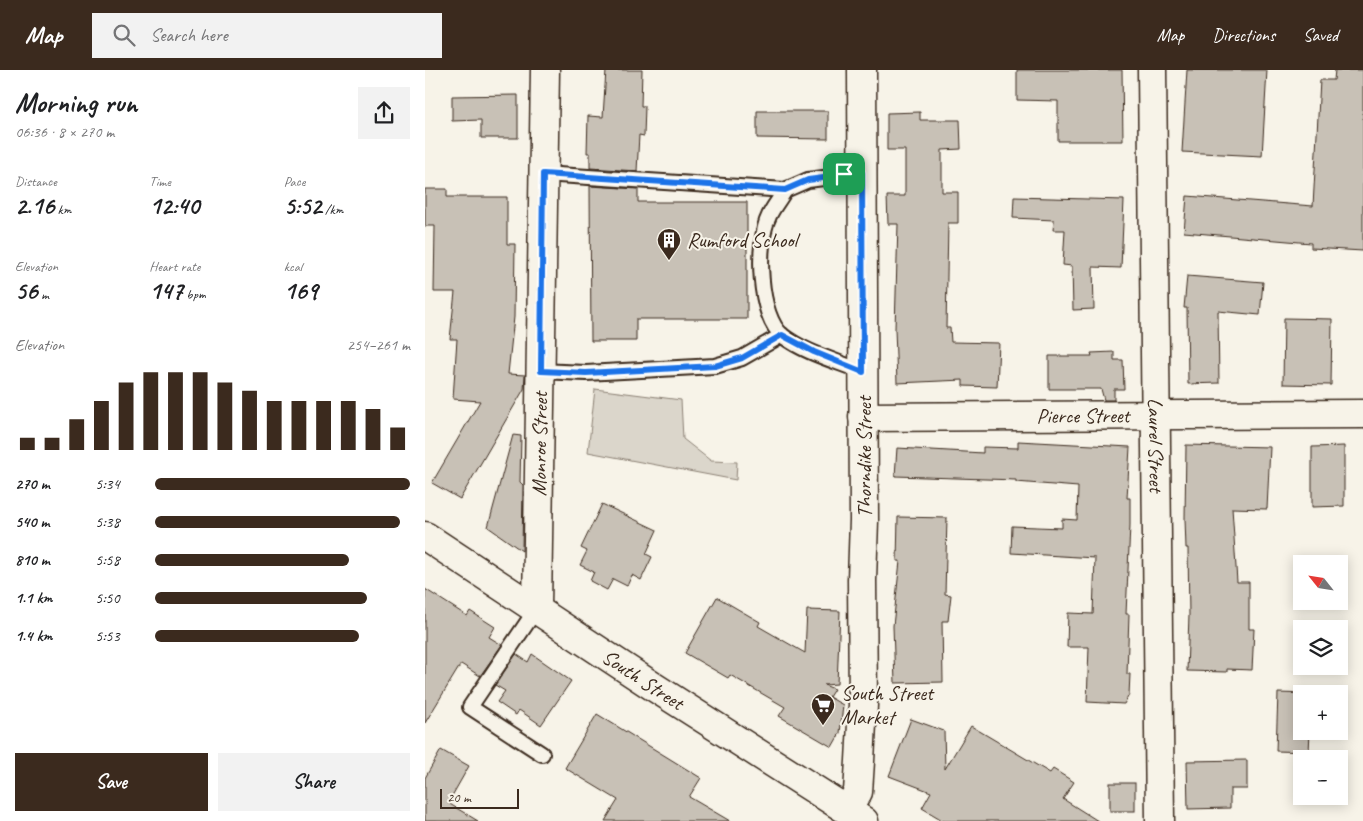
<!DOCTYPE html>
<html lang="en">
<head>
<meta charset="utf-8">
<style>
	:root { --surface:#fff; --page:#f2f2f2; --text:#202124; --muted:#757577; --accent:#3b2a1e }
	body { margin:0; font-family:Caveat,sans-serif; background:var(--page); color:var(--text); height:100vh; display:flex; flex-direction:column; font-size:19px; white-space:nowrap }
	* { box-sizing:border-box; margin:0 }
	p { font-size:16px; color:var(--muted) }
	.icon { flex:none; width:28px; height:28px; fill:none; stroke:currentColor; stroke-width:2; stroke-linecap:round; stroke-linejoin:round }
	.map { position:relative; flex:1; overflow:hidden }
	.side { display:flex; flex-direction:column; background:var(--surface); width:425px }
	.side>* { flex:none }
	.needle { width:32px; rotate:300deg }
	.controls { position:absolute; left:868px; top:485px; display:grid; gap:10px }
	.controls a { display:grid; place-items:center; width:55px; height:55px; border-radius:0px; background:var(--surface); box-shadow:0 2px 12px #0003; font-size:25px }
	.scale { position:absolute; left:15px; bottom:12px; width:79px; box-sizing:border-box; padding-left:5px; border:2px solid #3b2a1e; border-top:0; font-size:14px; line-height:18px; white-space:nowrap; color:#3b2a1e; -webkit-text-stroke:4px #f7f3e8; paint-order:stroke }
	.pin { position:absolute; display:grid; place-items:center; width:42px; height:42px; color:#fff; margin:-21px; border-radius:10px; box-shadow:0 2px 8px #0006 }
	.round { display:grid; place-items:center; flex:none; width:52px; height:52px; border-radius:0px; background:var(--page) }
	.overview { display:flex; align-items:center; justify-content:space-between; height:85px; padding:0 15px }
	h1 { font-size:28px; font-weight:600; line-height:38px }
	.metrics { display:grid; grid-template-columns:repeat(3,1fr); gap:8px; height:85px; padding:5px 15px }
	.metrics div { display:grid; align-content:center }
	.metrics b { font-size:25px; font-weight:600 }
	.metrics small { font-size:14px; font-weight:400 }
	.metrics p { font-size:14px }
	.chart { height:140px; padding:10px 15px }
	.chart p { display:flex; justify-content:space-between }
	.chart svg { width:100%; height:90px; margin-top:5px; stroke:var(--accent); stroke-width:6 }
	.cta { display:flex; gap:10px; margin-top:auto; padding:10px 15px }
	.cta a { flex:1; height:58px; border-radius:0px; background:var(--accent); color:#fff; font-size:20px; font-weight:600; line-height:58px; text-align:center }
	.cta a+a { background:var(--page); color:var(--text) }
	ul { padding:0 15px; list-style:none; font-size:16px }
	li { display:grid; grid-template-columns:80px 60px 1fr; align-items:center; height:38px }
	li i { height:12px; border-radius:6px; background:var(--accent) }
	header { display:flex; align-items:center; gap:30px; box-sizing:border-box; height:70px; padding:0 25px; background:var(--accent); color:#fff }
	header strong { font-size:24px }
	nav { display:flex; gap:28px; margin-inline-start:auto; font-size:18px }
	.search { width:350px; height:45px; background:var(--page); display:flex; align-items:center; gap:12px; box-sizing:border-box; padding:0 18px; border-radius:0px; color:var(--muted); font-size:19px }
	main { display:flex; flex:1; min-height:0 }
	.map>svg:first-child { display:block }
</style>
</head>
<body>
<header>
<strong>Map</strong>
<div class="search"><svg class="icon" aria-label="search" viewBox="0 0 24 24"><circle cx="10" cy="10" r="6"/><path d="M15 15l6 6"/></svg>Search here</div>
<nav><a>Map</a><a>Directions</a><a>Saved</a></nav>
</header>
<main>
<section class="side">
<div class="overview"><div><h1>Morning run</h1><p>06:36 · 8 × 270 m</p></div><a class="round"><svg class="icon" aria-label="share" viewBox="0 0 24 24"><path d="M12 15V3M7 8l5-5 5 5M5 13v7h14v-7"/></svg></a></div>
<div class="metrics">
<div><p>Distance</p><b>2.16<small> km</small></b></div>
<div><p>Time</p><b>12:40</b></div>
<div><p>Pace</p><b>5:52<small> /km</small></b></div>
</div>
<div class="metrics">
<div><p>Elevation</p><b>56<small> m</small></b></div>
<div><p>Heart rate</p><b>147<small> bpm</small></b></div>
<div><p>kcal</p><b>169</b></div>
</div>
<div class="chart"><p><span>Elevation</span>254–261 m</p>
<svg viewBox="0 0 160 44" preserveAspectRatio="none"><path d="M5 44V38M15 44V38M25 44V29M35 44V20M45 44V11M55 44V6M65 44V6M75 44V6M85 44V11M95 44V15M105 44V20M115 44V20M125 44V20M135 44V20M145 44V24M155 44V33"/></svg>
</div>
<ul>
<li><b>270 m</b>5:34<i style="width:100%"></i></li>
<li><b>540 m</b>5:38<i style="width:96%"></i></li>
<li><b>810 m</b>5:58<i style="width:76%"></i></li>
<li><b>1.1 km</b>5:50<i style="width:83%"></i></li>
<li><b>1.4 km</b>5:53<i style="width:80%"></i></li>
</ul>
<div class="cta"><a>Save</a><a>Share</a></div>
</section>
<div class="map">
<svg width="938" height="751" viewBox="0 0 938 751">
	<rect width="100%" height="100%" fill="#f7f3e8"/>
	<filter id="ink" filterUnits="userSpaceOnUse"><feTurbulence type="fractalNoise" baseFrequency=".02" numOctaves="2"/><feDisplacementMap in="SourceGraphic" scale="10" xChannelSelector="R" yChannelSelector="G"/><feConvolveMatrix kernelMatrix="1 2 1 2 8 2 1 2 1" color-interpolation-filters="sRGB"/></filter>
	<g filter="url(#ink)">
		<polygon fill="#dbd6cb" stroke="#8b8074" points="170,319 256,330 258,369 286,391 312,392 311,410 163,382"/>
		<g fill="#c8c1b6" stroke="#3b2a1e">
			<polygon points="181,0 217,0 216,36 220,36 219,66 214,65 212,101 165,98 165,83 162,83 163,46 178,47"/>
			<polygon points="592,0 697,0 698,71 633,71 633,31 592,30"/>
			<polygon points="762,0 842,0 837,86 757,82"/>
			<polygon points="910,0 938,0 938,181 886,178 886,173 759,162 762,126 888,136 895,10 909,10"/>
			<polygon points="93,25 93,68 56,68 56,50 27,51 27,26"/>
			<polygon points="332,41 403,41 403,69 332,68"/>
			<polygon points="495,42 495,50 535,50 536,79 517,80 517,122 533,122 533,153 523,153 521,258 525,258 526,272 574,273 572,317 538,316 538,310 472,313 470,259 473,154 463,154 462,126 480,126 480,80 462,80 462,43"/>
			<polygon points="165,116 213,119 213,132 322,132 322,249 211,249 211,271 166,271"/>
			<polygon points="0,119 22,119 22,127 82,127 82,174 90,174 89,247 83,304 100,305 99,319 35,429 7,413 55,331 28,329 32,269 25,269 30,222 9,222 10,156 0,156"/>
			<polygon points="589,127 699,130 696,198 668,197 669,239 648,240 647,196 638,195 640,160 628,160 629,150 588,148"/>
			<polygon points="762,206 838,212 835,245 793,241 794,313 763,314 762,238 759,238"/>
			<polygon points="859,248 907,249 906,315 858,314"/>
			<polygon points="689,282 689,290 698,290 699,319 689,319 689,330 679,330 676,319 624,319 624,286 667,286 666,283"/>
			<polygon points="88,365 96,366 95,412 98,415 97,481 63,457"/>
			<polygon points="593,371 705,377 702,428 705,428 705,455 701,544 704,544 702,604 705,604 704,625 699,634 662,632 664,577 642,577 643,543 668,544 670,488 586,483 587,456 637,458 637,449 652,450 653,417 591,412 591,410 470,406 472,378 558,383 558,377 593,378"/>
			<polygon points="761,375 845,377 842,439 807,438 812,512 824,512 824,559 829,559 827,600 802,599 802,602 762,601 764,545 763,478 761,478 760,449"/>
			<polygon points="919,376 919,436 887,437 887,377"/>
			<polygon points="177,434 232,460 221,484 227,487 216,510 207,505 202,516 188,509 182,520 165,511 169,502 155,495 162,481 156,478"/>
			<polygon points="473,447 522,448 520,524 526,525 523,551 517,551 518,612 470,613 468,556 475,491 472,491"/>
			<polygon points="0,519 42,546 45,541 70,557 64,567 77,575 55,606 36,594 0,653"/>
			<polygon points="292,527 335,552 333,556 380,583 382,540 415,541 412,614 399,615 409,619 404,627 418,635 415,663 407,677 354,646 360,637 305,605 303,608 260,583"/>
			<polygon points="91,584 103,592 107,584 146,611 116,655 94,640 91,645 72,632 80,621 70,615"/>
			<polygon points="853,623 886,624 876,624 876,661 885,661 884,682 851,681"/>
			<polygon points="172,644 276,708 264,727 305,751 180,751 193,730 140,698"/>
			<polygon points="486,649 519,661 520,699 546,656 625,703 628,699 649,712 638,729 673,751 519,751 497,738 506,722 464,706"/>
			<polygon points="16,680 44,696 23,733 53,751 0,751 0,708"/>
			<polygon points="822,690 822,719 805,719 805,738 763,739 762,691"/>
			<rect x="685" y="713" width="25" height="28"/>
		</g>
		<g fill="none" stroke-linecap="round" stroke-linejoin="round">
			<g stroke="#3b2a1e" stroke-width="18">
				<g id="lane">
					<polyline points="118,104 360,120 383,110 437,103"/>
					<path d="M 360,120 C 355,129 348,137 344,146 C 331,172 333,247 358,266 C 380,283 412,291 438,302"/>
					<polyline points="115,301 161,303 290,296 317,288 357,265"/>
					<polyline points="112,538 45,637 117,684"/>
				</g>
			</g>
			<g stroke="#3b2a1e" stroke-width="31">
				<g id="street">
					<path id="s1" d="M 727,0 L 735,751"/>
					<path id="s2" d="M 438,347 L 938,344"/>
					<path id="s3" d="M 112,538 L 120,0"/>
					<polyline points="422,740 433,722 435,691 438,635 437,510 439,450 437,0"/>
				</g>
			</g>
			<g stroke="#3b2a1e" stroke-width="31">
				<g id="secondary">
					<path id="s4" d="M 0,466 L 229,617 L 439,751"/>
				</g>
			</g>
			<use href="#lane" stroke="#f7f3e8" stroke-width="14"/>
			<use href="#street" stroke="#f7f3e8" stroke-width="28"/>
			<use href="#secondary" stroke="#f7f3e8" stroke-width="28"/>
		</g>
	</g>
	<g fill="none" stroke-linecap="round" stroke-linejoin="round" filter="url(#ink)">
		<g stroke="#fff" stroke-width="10">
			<polygon id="route" points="437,103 438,302 389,282 357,265 317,288 290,296 161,303 116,301 118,104 360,120 383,110"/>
		</g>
		<use href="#route" stroke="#1a73e8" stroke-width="6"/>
	</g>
	<defs>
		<g id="building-pin" transform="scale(1.25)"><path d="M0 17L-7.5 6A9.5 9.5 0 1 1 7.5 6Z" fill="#3b2a1e" stroke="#f7f3e8"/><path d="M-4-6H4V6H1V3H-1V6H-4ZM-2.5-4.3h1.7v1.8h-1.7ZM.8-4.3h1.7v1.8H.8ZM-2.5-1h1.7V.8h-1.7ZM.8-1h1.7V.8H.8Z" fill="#fff"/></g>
		<g id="supermarket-pin" transform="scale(1.25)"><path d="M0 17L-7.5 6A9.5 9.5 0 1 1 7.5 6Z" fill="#3b2a1e" stroke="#f7f3e8"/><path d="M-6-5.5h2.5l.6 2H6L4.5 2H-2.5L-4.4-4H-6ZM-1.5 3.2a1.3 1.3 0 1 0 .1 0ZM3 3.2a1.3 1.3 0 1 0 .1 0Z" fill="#fff"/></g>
	</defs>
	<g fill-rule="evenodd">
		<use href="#building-pin" x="244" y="170"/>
		<use href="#supermarket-pin" x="398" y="635"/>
	</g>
	<g text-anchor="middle" stroke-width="4" stroke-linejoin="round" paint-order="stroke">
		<g font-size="21" fill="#3b2a1e" stroke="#f7f3e8" text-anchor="start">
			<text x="262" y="177">Rumford School</text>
			<text x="416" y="630">South Street<tspan x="416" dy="24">Market</tspan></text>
		</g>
		<g font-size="21" fill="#3b2a1e" stroke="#f7f3e8">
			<text dy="7" stroke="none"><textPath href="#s2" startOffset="220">Pierce Street</textPath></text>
			<text dy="7" stroke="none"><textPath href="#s3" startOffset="164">Monroe Street</textPath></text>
			<text dy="7" stroke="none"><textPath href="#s1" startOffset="375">Laurel Street</textPath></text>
			<text transform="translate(439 387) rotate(-90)" y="7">Thorndike Street</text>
			<text dy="7" stroke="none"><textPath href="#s4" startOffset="261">South Street</textPath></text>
		</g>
	</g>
</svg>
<div class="controls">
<a><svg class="needle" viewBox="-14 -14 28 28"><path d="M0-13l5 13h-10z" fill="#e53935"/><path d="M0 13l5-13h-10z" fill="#757577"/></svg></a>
<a><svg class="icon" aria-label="layers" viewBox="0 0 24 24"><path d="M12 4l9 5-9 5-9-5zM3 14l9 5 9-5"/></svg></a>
<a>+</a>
<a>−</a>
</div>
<div class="scale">20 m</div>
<div class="pin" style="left:419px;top:104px;background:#1e9e55"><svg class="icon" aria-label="arrive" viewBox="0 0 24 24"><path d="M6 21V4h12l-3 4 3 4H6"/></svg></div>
</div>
</main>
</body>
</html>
